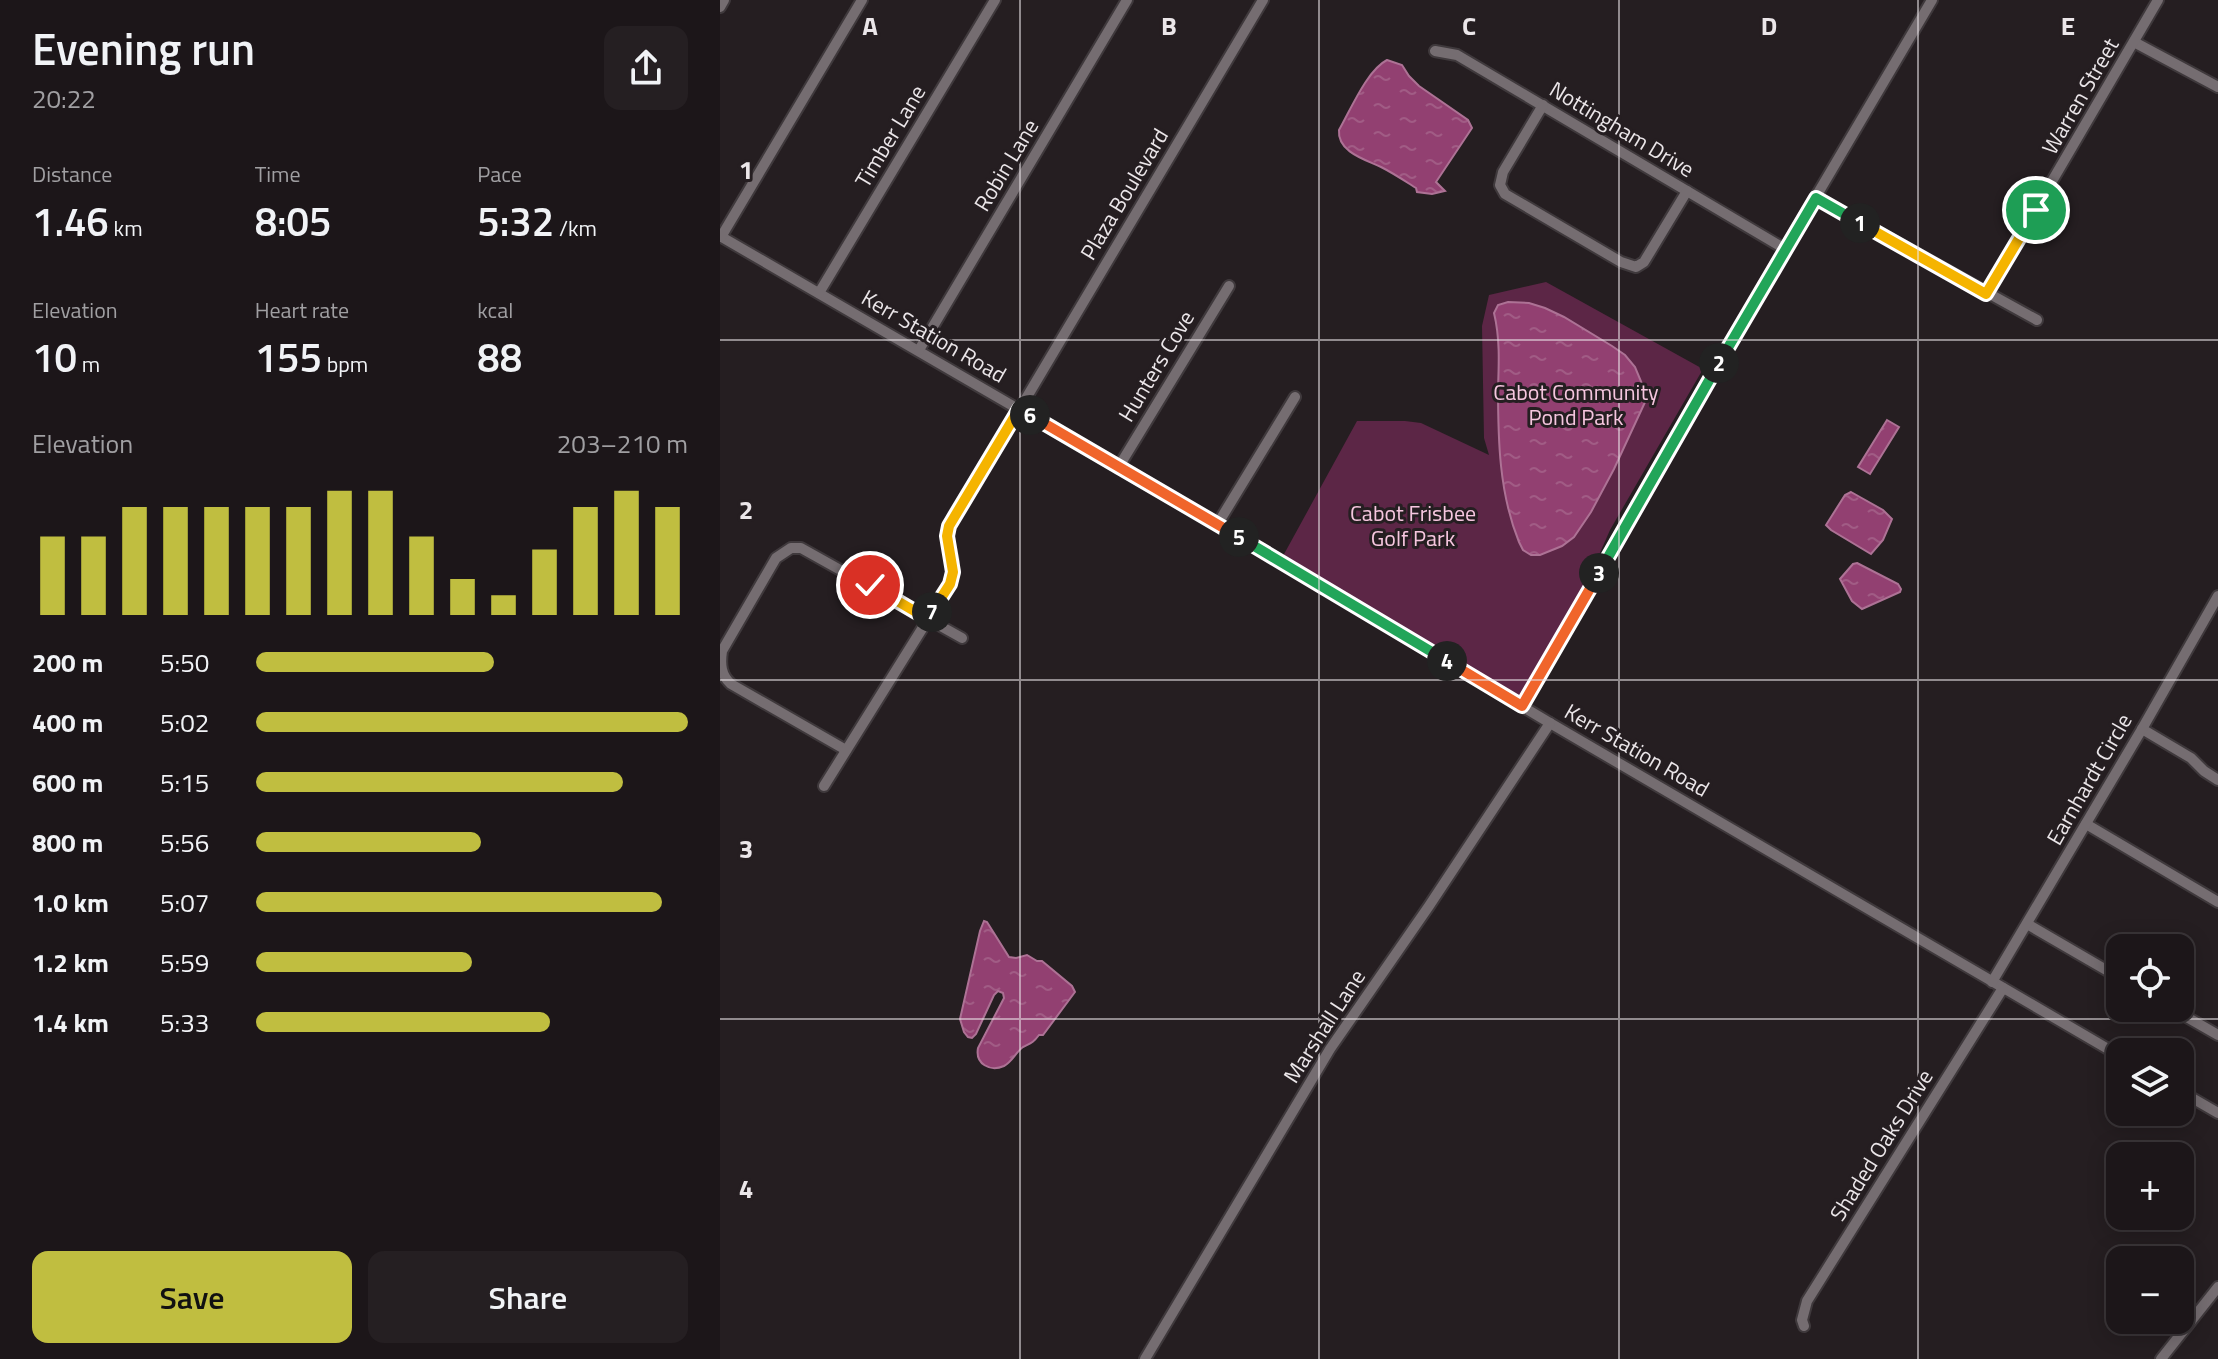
<!DOCTYPE html>
<html lang="en">
<head>
<meta charset="utf-8">
<style>
	:root { --surface:#1c1619; --page:#251f22; --text:#f1f3f6; --muted:#a09fa2; --line:#3a3538; --accent:#c0be40 }
	body { margin:0; font-family:"Titillium Web",sans-serif; background:var(--page); color:var(--text); height:100vh; display:flex; flex-direction:column; font-size:30px; white-space:nowrap }
	* { box-sizing:border-box; margin:0 }
	p { font-size:26px; color:var(--muted) }
	.icon { flex:none; width:44px; height:44px; fill:none; stroke:currentColor; stroke-width:2; stroke-linecap:round; stroke-linejoin:round }
	.map { position:relative; flex:1; overflow:hidden }
	.sheet { display:flex; flex-direction:column; background:var(--surface); width:720px }
	.sheet>* { flex:none }
	.controls { position:absolute; left:1386px; top:934px; display:grid; gap:16px }
	.controls a { display:grid; place-items:center; width:88px; height:88px; border-radius:16px; background:var(--surface); box-shadow:0 4px 20px #0003,0 0 0 2px var(--line); font-size:40px }
	.pin { position:absolute; display:grid; place-items:center; width:68px; height:68px; color:#fff; margin:-34px; border:4px solid #fff; border-radius:50%; box-shadow:0 2px 8px #0007 }
	.km { position:absolute; width:40px; height:40px; margin:-20px; border-radius:50%; background:#222; color:#fff; font-size:22px; line-height:40px; text-align:center }
	.round { display:grid; place-items:center; flex:none; width:84px; height:84px; border-radius:16px; background:var(--page) }
	.headline { display:flex; align-items:center; justify-content:space-between; height:136px; padding:0 32px }
	h1 { font-size:44px; font-weight:600; line-height:60px }
	.stats { display:grid; grid-template-columns:repeat(3,1fr); gap:12px; height:136px; padding:8px 32px }
	.stats div { display:grid; align-content:center }
	.stats b { font-size:40px; font-weight:600 }
	.stats small { font-size:22px; font-weight:400 }
	.stats p { font-size:22px }
	.chart { height:224px; padding:16px 32px }
	.chart p { display:flex; justify-content:space-between }
	.chart svg { width:100%; height:144px; margin-top:8px; stroke:var(--accent); stroke-width:6 }
	.primary-button { display:flex; gap:16px; margin-top:auto; padding:16px 32px }
	.primary-button a { flex:1; height:92px; border-radius:16px; background:var(--accent); color:#111; font-size:32px; font-weight:600; line-height:92px; text-align:center }
	.primary-button a+a { background:var(--page); color:var(--text) }
	ul { padding:0 32px; list-style:none; font-size:26px }
	li { display:grid; grid-template-columns:128px 96px 1fr; align-items:center; height:60px }
	li i { height:20px; border-radius:10px; background:var(--accent) }
	main { display:flex; flex:1; min-height:0 }
	.map>svg:first-child { display:block }
</style>
</head>
<body>
<main>
<section class="sheet">
<div class="headline"><div><h1>Evening run</h1><p>20:22</p></div><a class="round"><svg class="icon" aria-label="share" viewBox="0 0 24 24"><path d="M12 15V3M7 8l5-5 5 5M5 13v7h14v-7"/></svg></a></div>
<div class="stats">
<div><p>Distance</p><b>1.46<small> km</small></b></div>
<div><p>Time</p><b>8:05</b></div>
<div><p>Pace</p><b>5:32<small> /km</small></b></div>
</div>
<div class="stats">
<div><p>Elevation</p><b>10<small> m</small></b></div>
<div><p>Heart rate</p><b>155<small> bpm</small></b></div>
<div><p>kcal</p><b>88</b></div>
</div>
<div class="chart"><p><span>Elevation</span>203–210 m</p>
<svg viewBox="0 0 160 44" preserveAspectRatio="none"><path d="M5 44V20M15 44V20M25 44V11M35 44V11M45 44V11M55 44V11M65 44V11M75 44V6M85 44V6M95 44V20M105 44V33M115 44V38M125 44V24M135 44V11M145 44V6M155 44V11"/></svg>
</div>
<ul>
<li><b>200 m</b>5:50<i style="width:55%"></i></li>
<li><b>400 m</b>5:02<i style="width:100%"></i></li>
<li><b>600 m</b>5:15<i style="width:85%"></i></li>
<li><b>800 m</b>5:56<i style="width:52%"></i></li>
<li><b>1.0 km</b>5:07<i style="width:94%"></i></li>
<li><b>1.2 km</b>5:59<i style="width:50%"></i></li>
<li><b>1.4 km</b>5:33<i style="width:68%"></i></li>
</ul>
<div class="primary-button"><a>Save</a><a>Share</a></div>
</section>
<div class="map">
<svg width="1498" height="1359" viewBox="0 0 1498 1359">
	<defs>
		<pattern id="water-ripples" width="26" height="14" patternUnits="userSpaceOnUse" patternTransform="scale(2)"><rect width="26" height="14" fill="#924071"/><path d="M2 4q2-2 4 0t4 0M15 11q2-2 4 0t4 0" fill="none" stroke="#a15c85"/></pattern>
	</defs>
	<rect width="100%" height="100%" fill="#251e21"/>
	<polygon fill="#5c2646" points="826,282 983,369 890,530 845,632 802,706 563,556 637,421 685,421 701,423 769,455 764,438 762,326 769,295"/>
	<g fill="url(#water-ripples)" stroke="#ad7295" stroke-width="2">
		<path d="M 667,60 L 682,65 L 689,76 L 699,86 L 748,120 L 752,128 L 716,182 L 725,191 L 712,194 L 697,192 L 696,188 C 685,181 673,173 661,167 C 646,160 617,152 619,130 C 630,111 647,70 667,60 Z"/>
		<path d="M 788,302 L 809,303 L 825,308 L 844,317 L 892,346 L 905,355 L 915,367 L 925,391 L 926,400 L 894,469 L 871,512 L 854,537 L 842,546 L 820,555 L 811,555 L 803,550 L 799,542 C 779,493 778,439 778,388 C 779,362 780,338 774,313 L 778,305 Z"/>
		<polygon points="1167,420 1179,427 1150,474 1138,467"/>
		<polygon points="1131,492 1163,510 1172,519 1163,540 1151,554 1111,530 1106,525 1125,495"/>
		<polygon points="1137,563 1178,584 1181,589 1180,592 1142,609 1132,601 1120,579 1133,564"/>
		<path d="M 264,921 L 267,922 L 289,957 L 296,958 L 307,955 L 317,961 L 322,961 L 352,986 L 355,992 L 323,1035 L 319,1035 C 313,1043 311,1043 303,1047 C 296,1052 292,1062 284,1066 C 270,1072 255,1064 258,1048 L 284,998 L 283,993 L 278,991 L 274,995 L 256,1034 L 252,1038 L 248,1037 L 244,1032 L 240,1019 L 260,931 Z"/>
	</g>
	<g fill="none" stroke-linecap="round" stroke-linejoin="round">
		<g stroke="#3f393c" stroke-width="14">
			<g id="minor">
				<polyline points="0,7 4,0"/>
				<polyline points="1414,42 1498,87"/>
				<polyline points="715,51 737,55 1065,249"/>
				<polyline points="823,105 783,172 780,185 785,194 901,262 916,267 924,262 967,191"/>
				<polyline points="1096,198 1317,320"/>
				<polyline points="0,236 527,542 830,723 1400,1056"/>
				<polyline points="1,237 142,0"/>
				<polyline points="99,293 275,0"/>
				<polyline points="1266,294 1438,0"/>
				<polyline points="199,350 407,0"/>
				<polyline points="398,468 509,286"/>
				<polyline points="497,525 575,397"/>
				<polyline points="802,706 1065,249 1212,0"/>
				<polyline points="1422,729 1471,758 1484,771 1498,780"/>
				<path d="M 126,750 L 11,684 C 1,675 0,665 2,651 L 56,558 L 71,548 L 81,548 L 242,638"/>
				<polyline points="104,786 230,584 233,561 227,536 234,515 289,427 543,0"/>
				<polyline points="1366,824 1498,902"/>
				<polyline points="1307,924 1400,978"/>
				<polyline points="1272,982 1422,729 1498,596"/>
				<polyline points="1451,1008 1498,1035"/>
				<polyline points="1460,1091 1498,1113"/>
				<polyline points="1084,1326 1082,1320 1087,1301 1283,988"/>
				<polyline points="425,1359 610,1049 709,906 830,723"/>
				<polyline points="1441,1359 1498,1287"/>
			</g>
		</g>
		<use href="#minor" stroke="#756d71" stroke-width="10"/>
	</g>
	<g fill="none" stroke-linecap="round" stroke-linejoin="round">
		<g stroke="#fff" stroke-width="16">
			<polyline id="split-1" points="1140,223 1266,294 1316,210"/>
		</g>
		<g stroke="#fff" stroke-width="16">
			<polyline id="split-2" points="999,363 1096,198 1140,223"/>
		</g>
		<g stroke="#fff" stroke-width="16">
			<polyline id="split-3" points="879,573 999,363"/>
		</g>
		<g stroke="#fff" stroke-width="16">
			<polyline id="split-4" points="727,661 802,706 879,573"/>
		</g>
		<g stroke="#fff" stroke-width="16">
			<polyline id="split-5" points="519,537 727,661"/>
		</g>
		<g stroke="#fff" stroke-width="16">
			<polyline id="split-6" points="310,415 519,537"/>
		</g>
		<g stroke="#fff" stroke-width="16">
			<polyline id="split-7" points="212,612 230,584 233,572 227,536 229,526 299,409 310,415"/>
		</g>
		<g stroke="#fff" stroke-width="16">
			<polyline id="split-8" points="150,585 208,619 212,612"/>
		</g>
		<use href="#split-1" stroke="#f5b400" stroke-width="10"/>
		<use href="#split-2" stroke="#22a559" stroke-width="10"/>
		<use href="#split-3" stroke="#22a559" stroke-width="10"/>
		<use href="#split-4" stroke="#f0652b" stroke-width="10"/>
		<use href="#split-5" stroke="#22a559" stroke-width="10"/>
		<use href="#split-6" stroke="#f0652b" stroke-width="10"/>
		<use href="#split-7" stroke="#f5b400" stroke-width="10"/>
		<use href="#split-8" stroke="#f5b400" stroke-width="10"/>
	</g>
	<path fill="none" stroke="#ebe6e9" stroke-width="2" stroke-opacity="0.55" d="M 300,0 L 300,1359M 599,0 L 599,1359M 899,0 L 899,1359M 1198,0 L 1198,1359M 0,340 L 1498,340M 0,680 L 1498,680M 0,1019 L 1498,1019"/>
	<g text-anchor="middle" stroke-width="6" stroke-linejoin="round" paint-order="stroke">
		<g font-size="22" fill="#ebe6e9" stroke="#251e21">
			<text transform="translate(1360 96) rotate(-60)" y="8">Warren Street</text>
			<text transform="translate(902 129) rotate(31)" y="8">Nottingham Drive</text>
			<text transform="translate(170 136) rotate(-59)" y="8">Timber Lane</text>
			<text transform="translate(286 165) rotate(-59)" y="8">Robin Lane</text>
			<text transform="translate(404 194) rotate(-59)" y="8">Plaza Boulevard</text>
			<text transform="translate(214 336) rotate(30)" y="8">Kerr Station Road</text>
			<text transform="translate(436 366) rotate(-59)" y="8">Hunters Cove</text>
			<text transform="translate(917 750) rotate(30)" y="8">Kerr Station Road</text>
			<text transform="translate(1369 779) rotate(-60)" y="8">Earnhardt Circle</text>
			<text transform="translate(604 1026) rotate(-57)" y="8">Marshall Lane</text>
			<text transform="translate(1161 1145) rotate(-58)" y="8">Shaded Oaks Drive</text>
		</g>
		<g font-size="22" fill="#f6c6df" stroke="#251e21">
			<text x="856" y="400">Cabot Community<tspan x="856" dy="25">Pond Park</tspan></text>
			<text x="693" y="521">Cabot Frisbee<tspan x="693" dy="25">Golf Park</tspan></text>
		</g>
	</g>
	<g font-size="26" text-anchor="middle" font-weight="bold" fill="#ebe6e9" stroke="#251e21" stroke-width="6" stroke-linejoin="round" paint-order="stroke">
		<text x="150" y="35">A</text>
		<text x="449" y="35">B</text>
		<text x="749" y="35">C</text>
		<text x="1049" y="35">D</text>
		<text x="1348" y="35">E</text>
		<text x="26" y="179">1</text>
		<text x="26" y="519">2</text>
		<text x="26" y="858">3</text>
		<text x="26" y="1198">4</text>
	</g>
</svg>
<div class="controls">
<a><svg class="icon" aria-label="locate" viewBox="0 0 24 24"><circle cx="12" cy="12" r="6"/><path d="M12 2v4M12 18v4M2 12h4M18 12h4"/></svg></a>
<a><svg class="icon" aria-label="layers" viewBox="0 0 24 24"><path d="M12 4l9 5-9 5-9-5zM3 14l9 5 9-5"/></svg></a>
<a>+</a>
<a>−</a>
</div>
<div class="pin" style="left:1316px;top:210px;background:#1e9e55"><svg class="icon" aria-label="arrive" viewBox="0 0 24 24"><path d="M6 21V4h12l-3 4 3 4H6"/></svg></div>
<div class="pin" style="left:150px;top:585px;background:#d93025"><svg class="icon" aria-label="check" viewBox="0 0 24 24"><path d="M5 12l5 5 9-10"/></svg></div>
<b class="km" style="left:1140px;top:223px">1</b>
<b class="km" style="left:999px;top:363px">2</b>
<b class="km" style="left:879px;top:573px">3</b>
<b class="km" style="left:727px;top:661px">4</b>
<b class="km" style="left:519px;top:537px">5</b>
<b class="km" style="left:310px;top:415px">6</b>
<b class="km" style="left:212px;top:612px">7</b>
</div>
</main>
</body>
</html>
